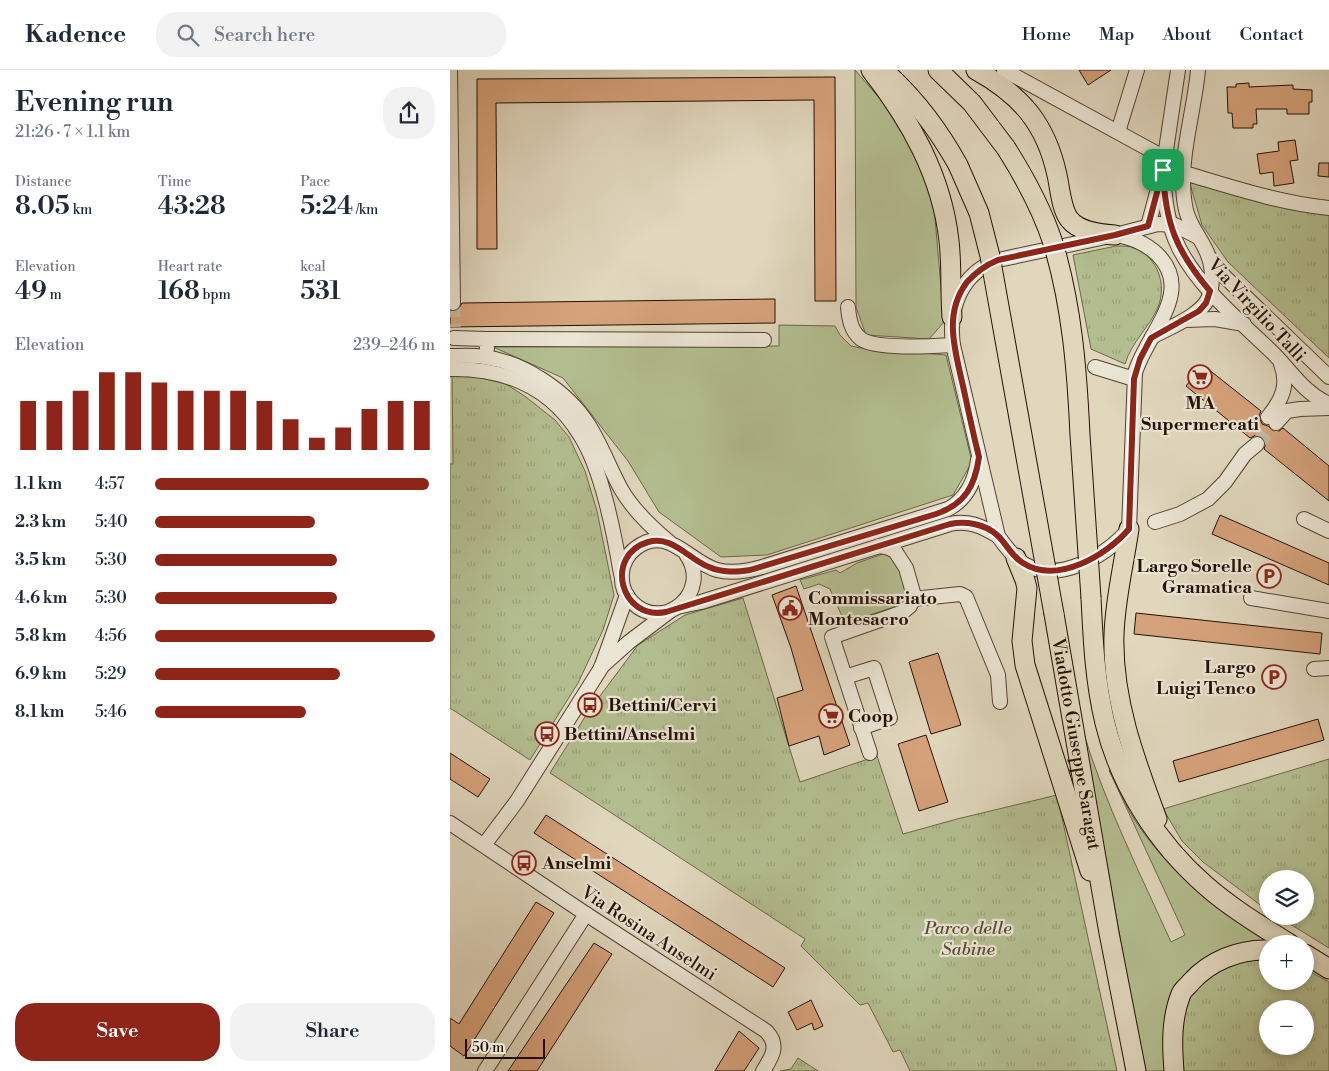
<!DOCTYPE html>
<html lang="en">
<head>
<meta charset="utf-8">
<style>
	:root { --surface:#fff; --page:#f2f2f3; --text:#1f2937; --muted:#747a83; --line:#e0e1e3; --accent:#8f2418 }
	body { margin:0; font-family:"Libre Bodoni",serif; background:var(--page); color:var(--text); height:100vh; display:flex; flex-direction:column; font-size:19px; white-space:nowrap }
	* { box-sizing:border-box; margin:0 }
	p { font-size:16px; color:var(--muted) }
	.icon { flex:none; width:28px; height:28px; fill:none; stroke:currentColor; stroke-width:2; stroke-linecap:round; stroke-linejoin:round }
	.map { position:relative; flex:1; overflow:hidden }
	.details { display:flex; flex-direction:column; background:var(--surface); width:450px }
	.details>* { flex:none }
	.fabs { position:absolute; left:809px; top:800px; display:grid; gap:10px }
	.fabs a { display:grid; place-items:center; width:55px; height:55px; border-radius:50%; background:var(--surface); box-shadow:0 2px 8px #0003; font-size:25px }
	.scale { position:absolute; left:15px; bottom:12px; width:80px; box-sizing:border-box; padding-left:5px; border:2px solid #241004; border-top:0; font-size:14px; line-height:18px; white-space:nowrap; color:#241004; -webkit-text-stroke:4px #ebe5d4; paint-order:stroke }
	.pin { position:absolute; display:grid; place-items:center; width:42px; height:42px; color:#fff; margin:-21px; border-radius:10px; box-shadow:0 2px 8px #0006 }
	.round { display:grid; place-items:center; flex:none; width:52px; height:52px; border-radius:20px; background:var(--page) }
	.headline { display:flex; align-items:center; justify-content:space-between; height:85px; padding:0 15px }
	h1 { font-size:28px; font-weight:600; line-height:38px }
	.figures { display:grid; grid-template-columns:repeat(3,1fr); gap:8px; height:85px; padding:5px 15px }
	.figures div { display:grid; align-content:center }
	.figures b { font-size:25px; font-weight:600 }
	.figures small { font-size:14px; font-weight:400 }
	.figures p { font-size:14px }
	.chart { height:140px; padding:10px 15px }
	.chart p { display:flex; justify-content:space-between }
	.chart svg { width:100%; height:90px; margin-top:5px; stroke:var(--accent); stroke-width:6 }
	.action { display:flex; gap:10px; margin-top:auto; padding:10px 15px }
	.action a { flex:1; height:58px; border-radius:20px; background:var(--accent); color:#fff; font-size:20px; font-weight:600; line-height:58px; text-align:center }
	.action a+a { background:var(--page); color:var(--text) }
	ul { padding:0 15px; list-style:none; font-size:16px }
	li { display:grid; grid-template-columns:80px 60px 1fr; align-items:center; height:38px }
	li i { height:12px; border-radius:6px; background:var(--accent) }
	header { display:flex; align-items:center; gap:30px; box-sizing:border-box; height:70px; padding:0 25px; background:var(--surface); border-bottom:1px solid var(--line) }
	header strong { font-size:24px }
	nav { display:flex; gap:28px; margin-inline-start:auto; font-size:18px }
	.search { width:350px; height:45px; background:var(--page); display:flex; align-items:center; gap:12px; box-sizing:border-box; padding:0 18px; border-radius:20px; color:var(--muted); font-size:19px }
	main { display:flex; flex:1; min-height:0 }
	.map>svg:first-child { display:block }
</style>
</head>
<body>
<header>
<strong>Kadence</strong>
<div class="search"><svg class="icon" aria-label="search" viewBox="0 0 24 24"><circle cx="10" cy="10" r="6"/><path d="M15 15l6 6"/></svg>Search here</div>
<nav><a>Home</a><a>Map</a><a>About</a><a>Contact</a></nav>
</header>
<main>
<section class="details">
<div class="headline"><div><h1>Evening run</h1><p>21:26 · 7 × 1.1 km</p></div><a class="round"><svg class="icon" aria-label="share" viewBox="0 0 24 24"><path d="M12 15V3M7 8l5-5 5 5M5 13v7h14v-7"/></svg></a></div>
<div class="figures">
<div><p>Distance</p><b>8.05<small> km</small></b></div>
<div><p>Time</p><b>43:28</b></div>
<div><p>Pace</p><b>5:24<small> /km</small></b></div>
</div>
<div class="figures">
<div><p>Elevation</p><b>49<small> m</small></b></div>
<div><p>Heart rate</p><b>168<small> bpm</small></b></div>
<div><p>kcal</p><b>531</b></div>
</div>
<div class="chart"><p><span>Elevation</span>239–246 m</p>
<svg viewBox="0 0 160 44" preserveAspectRatio="none"><path d="M5 44V20M15 44V20M25 44V15M35 44V6M45 44V6M55 44V11M65 44V15M75 44V15M85 44V15M95 44V20M105 44V29M115 44V38M125 44V33M135 44V24M145 44V20M155 44V20"/></svg>
</div>
<ul>
<li><b>1.1 km</b>4:57<i style="width:98%"></i></li>
<li><b>2.3 km</b>5:40<i style="width:57%"></i></li>
<li><b>3.5 km</b>5:30<i style="width:65%"></i></li>
<li><b>4.6 km</b>5:30<i style="width:65%"></i></li>
<li><b>5.8 km</b>4:56<i style="width:100%"></i></li>
<li><b>6.9 km</b>5:29<i style="width:66%"></i></li>
<li><b>8.1 km</b>5:46<i style="width:54%"></i></li>
</ul>
<div class="action"><a>Save</a><a>Share</a></div>
</section>
<div class="map">
<svg width="879" height="1001" viewBox="0 0 879 1001">
	<defs>
		<pattern id="park-tufts" width="24" height="20" patternUnits="userSpaceOnUse" patternTransform="scale(1.25)"><rect width="24" height="20" fill="#b3be90"/><path d="M3 7l-1-3M5 7V3M7 7l1-3M15 17l-1-3M17 17v-4M19 17l1-3" fill="none" stroke="#9aa27b"/></pattern>
	</defs>
	<rect width="100%" height="100%" fill="#e0d7bd"/>
	<filter id="stains"><feTurbulence type="fractalNoise" baseFrequency=".004" numOctaves="4"/><feColorMatrix values="0 0 0 0 .2 0 0 0 0 .09 0 0 0 0 .02 0 0 0 .5 -.17"/></filter>
	<radialGradient id="worn" r=".72"><stop offset=".6" stop-color="#630" stop-opacity="0"/><stop offset="1" stop-color="#630" stop-opacity=".3"/></radialGradient>
	<g fill="#b3be90" stroke="#6c674a">
		<polygon points="405,0 451,53 483,125 494,252 479,269 416,265 406,237"/>
		<polygon points="329,255 385,256 390,265 401,276 416,279 496,285 522,392 503,425 317,485 271,487 209,442 178,391 113,308 43,277 329,276"/>
		<path d="M 433,484 L 440,485 C 449,496 459,517 454,530 L 444,537 L 395,553 L 380,519 L 369,514 L 354,519 L 350,510 L 386,500 L 390,503 L 407,493 Z"/>
		<path d="M 633,661 C 655,734 690,803 721,872 L 735,865 L 659,700 C 666,715 673,730 681,744 C 715,800 766,839 820,874 L 716,1001 L 694,1001 Z"/>
	</g>
	<g fill="url(#park-tufts)" stroke="#6c674a" fill-rule="evenodd">
		<path d="M 744,113 C 789,126 832,139 879,144 L 879,288 L 778,192 L 752,155 L 740,114 Z"/>
		<path d="M 666,176 C 673,176 680,176 685,178 C 708,188 717,215 708,237 C 699,258 682,271 675,294 L 641,279 L 623,185 Z"/>
		<polygon points="2,306 28,307 56,314 76,327 105,350 119,367 135,401 147,441 164,525 153,560 128,613 80,690 0,638 0,394 3,394"/>
		<polygon points="293,528 350,712 427,686 453,764 507,749 607,725 667,1001 460,1001 450,980 443,982 418,933 410,935 351,876 355,869 100,703 138,642 188,575 235,545"/>
		<polygon points="879,689 879,878 827,846 855,846 855,809 818,809 817,840 753,792 732,771 713,739"/>
		<path d="M 817,885 L 818,911 L 855,911 L 855,899 L 879,912 L 879,1001 L 727,1001 L 735,930 L 771,893 ZM 818,939 L 855,939 L 855,976 L 818,976 Z"/>
		<polygon points="348,988 368,1001 330,1001 341,999"/>
	</g>
	<g fill="#d6a27b" stroke="#241004">
		<polygon points="629,0 661,0 638,15"/>
		<polygon points="385,7 386,231 365,231 364,30 46,33 47,179 27,179 27,9"/>
		<polygon points="799,13 799,17 843,15 843,19 862,20 862,32 859,32 859,44 837,44 837,39 806,39 807,54 803,54 803,58 783,58 782,43 778,43 777,17 786,17 786,14"/>
		<polygon points="845,70 848,90 840,91 844,113 824,116 823,102 810,104 807,84 829,81 828,72"/>
		<polygon points="869,93 879,93 879,107 868,106"/>
		<polygon points="325,229 325,253 0,257 0,241 8,240 12,233"/>
		<polygon points="753,295 811,341 809,346 812,354 818,356 824,361 829,361 833,358 879,396 879,431 814,379 816,373 813,368 806,365 800,368 736,316"/>
		<polygon points="770,445 879,493 879,515 762,464"/>
		<polygon points="346,516 400,675 374,685 369,666 339,676 327,628 353,620 341,578 322,525"/>
		<polygon points="686,543 872,563 870,584 684,564"/>
		<polygon points="488,583 511,655 481,664 459,592"/>
		<polygon points="868,649 874,670 729,712 723,691"/>
		<polygon points="476,665 498,732 469,741 448,674"/>
		<polygon points="0,683 40,709 28,727 0,709"/>
		<polygon points="96,745 335,898 323,917 84,763"/>
		<polygon points="86,832 104,843 14,986 0,976 0,948 9,954"/>
		<polygon points="144,873 162,884 87,1001 58,1001"/>
		<polygon points="361,930 373,956 364,960 362,953 347,960 338,942"/>
		<polygon points="289,961 309,978 294,1001 265,1001"/>
	</g>
	<g fill="none" stroke-linecap="round" stroke-linejoin="round">
		<g stroke="#c4b9a1" stroke-width="14" stroke-dasharray="14 7" stroke-linecap="butt">
			<polyline points="3,233 4,257"/>
			<polyline points="807,374 826,353"/>
		</g>
		<g stroke="#534232" stroke-width="16">
			<g id="minor">
				<polyline points="0,0 3,233"/>
				<polyline points="554,0 715,88"/>
				<polyline points="668,62 687,0"/>
				<path d="M 713,100 C 714,127 717,154 729,178 C 750,219 790,251 823,283 C 841,301 855,324 879,334"/>
				<path d="M 734,103 C 782,117 829,133 879,138"/>
				<polyline points="698,156 713,100 728,0"/>
				<path d="M 665,165 C 681,167 695,173 707,184 C 746,222 696,264 685,303 L 679,459 C 657,486 608,514 574,494 C 563,487 555,476 548,466 L 503,275 C 498,238 511,203 548,190 L 665,165 L 708,154 L 725,155 L 748,167"/>
				<polyline points="760,188 775,207 879,307"/>
				<path d="M 398,237 C 399,249 401,261 411,269 C 427,280 484,276 503,275"/>
				<polyline points="736,250 765,249 794,254"/>
				<path d="M 702,267 C 718,258 750,246 758,229 C 763,218 763,199 759,188 C 754,171 740,158 736,140 C 726,96 744,45 748,0"/>
				<polyline points="4,268 36,269 37,279"/>
				<polyline points="36,269 314,270"/>
				<path d="M 0,286 C 11,286 23,285 34,287 C 73,292 117,321 138,354 C 151,374 159,397 171,419 C 183,440 201,457 219,472"/>
				<polyline points="645,297 684,309"/>
				<path d="M 0,299 C 54,298 101,317 130,365 C 152,399 164,463 171,504"/>
				<path d="M 818,347 C 832,330 839,315 831,294"/>
				<polyline points="826,353 837,341 850,339 879,338"/>
				<polyline points="854,449 879,461"/>
				<polyline points="705,452 730,444 758,429 775,412 795,384 807,374"/>
				<path d="M 236,484 C 263,522 213,564 182,532 C 175,525 171,515 172,504 C 172,494 178,484 186,478 C 217,454 239,492 267,500 C 282,504 298,501 312,497 L 498,439 C 517,429 525,411 528,390"/>
				<polyline points="801,528 879,541"/>
				<polyline points="463,529 510,524 516,527 548,605 550,632"/>
				<path d="M 227,537 L 251,532 L 500,454 C 518,450 532,456 548,466"/>
				<polyline points="151,597 179,572 220,541"/>
				<polyline points="864,599 879,598"/>
				<polyline points="395,607 424,598 440,648 411,658"/>
				<polyline points="420,683 382,567 453,542 460,536 464,526 456,498 445,481 439,478 429,476"/>
				<path d="M 0,753 L 136,844 L 316,961 C 330,975 322,987 313,1001"/>
				<polyline points="34,775 67,731 151,598 177,525"/>
				<polyline points="35,1001 136,844"/>
			</g>
		</g>
		<g stroke="#241004" stroke-width="21">
			<g id="major">
				<path d="M 421,0 C 460,50 492,106 499,171 C 502,196 500,221 502,247"/>
				<path d="M 433,0 C 464,27 488,59 508,95"/>
				<polyline points="488,0 522,33 556,78"/>
				<path d="M 526,0 C 571,25 596,54 607,105 C 610,118 611,138 619,149 C 629,162 650,164 665,165"/>
				<path d="M 679,459 C 674,494 665,529 664,565 C 662,629 685,690 707,749"/>
				<polyline points="566,488 575,510 577,518 572,571 575,595 640,801"/>
				<path d="M 641,528 C 643,570 645,612 655,653 C 670,715 707,773 755,815 C 781,838 811,856 840,874"/>
				<path id="s1" d="M 604,544 L 659,863 L 686,1001"/>
				<polyline points="855,884 879,899"/>
				<path d="M 724,1001 C 722,975 721,949 731,924 C 733,919 738,916 741,912 C 760,891 789,879 818,880"/>
			</g>
		</g>
		<use href="#minor" stroke="#ebe5d4" stroke-width="14"/>
		<use href="#major" stroke="#e0d7bd" stroke-width="19"/>
		<g stroke="#241004" stroke-width="21" stroke-linecap="butt">
			<g id="major-bridge">
				<path d="M 556,78 C 575,108 592,139 603,173 C 622,236 627,300 630,365 C 634,419 637,474 641,528"/>
				<polyline points="508,95 529,143 540,186 604,544"/>
			</g>
		</g>
		<use href="#major-bridge" stroke="#e0d7bd" stroke-width="19"/>
	</g>
	<g fill="none" stroke-linecap="round" stroke-linejoin="round">
		<g stroke="#fff" stroke-width="10">
			<path id="route" d="M 713,100 C 715,153 726,181 760,221 L 756,233 L 749,241 L 701,268 L 690,289 L 684,309 L 679,459 C 657,485 607,515 573,493 C 561,486 557,474 547,465 C 535,454 516,451 500,454 L 216,542 C 170,551 154,485 198,472 C 223,465 238,489 259,497 C 273,503 286,502 300,500 L 486,444 C 515,434 525,416 529,387 C 523,363 518,339 513,316 C 505,280 493,244 517,212 C 526,202 536,195 548,190 L 665,165 L 698,156 Z"/>
		</g>
		<use href="#route" stroke="#8f2418" stroke-width="6"/>
	</g>
	<defs>
		<g id="supermarket-ring" transform="scale(1.25)"><circle r="9.5" fill="#ebe5d4" stroke="#8f2418" stroke-width="1.5"/><path d="M-6-5.5h2.5l.6 2H6L4.5 2H-2.5L-4.4-4H-6ZM-1.5 3.2a1.3 1.3 0 1 0 .1 0ZM3 3.2a1.3 1.3 0 1 0 .1 0Z" fill="#8f2418"/></g>
		<g id="parking-ring" transform="scale(1.25)"><circle r="9.5" fill="#ebe5d4" stroke="#8f2418" stroke-width="1.5"/><path d="M-3.5-5.5H1a3.5 3.5 0 0 1 0 7H-1V5.5H-3.5ZM-1-3.4V-.6H.8a1.4 1.4 0 0 0 0-2.8Z" fill="#8f2418"/></g>
		<g id="civic-ring" transform="scale(1.25)"><circle r="9.5" fill="#ebe5d4" stroke="#8f2418" stroke-width="1.5"/><path d="M-.6-6.5H3V-4.5H.6V-3L4-1V1h2V6H-6V1h2V-1L-.6-3ZM-1.2 2.5V6h2.4V2.5Z" fill="#8f2418"/></g>
		<g id="bus-ring" transform="scale(1.25)"><circle r="9.5" fill="#ebe5d4" stroke="#8f2418" stroke-width="1.5"/><path d="M-5-6H5V4H4V6H2V4H-2V6H-4V4H-5ZM-3.5-4V0h7V-4ZM-3.5 1.2v1.5H-2V1.2ZM2 1.2v1.5H3.5V1.2Z" fill="#8f2418"/></g>
	</defs>
	<g fill-rule="evenodd">
		<use href="#supermarket-ring" x="750" y="307"/>
		<use href="#parking-ring" x="819" y="506"/>
		<use href="#civic-ring" x="340" y="538"/>
		<use href="#parking-ring" x="824" y="607"/>
		<use href="#bus-ring" x="140" y="635"/>
		<use href="#supermarket-ring" x="381" y="646"/>
		<use href="#bus-ring" x="97" y="664"/>
		<use href="#bus-ring" x="74" y="793"/>
	</g>
	<g text-anchor="middle" stroke-width="4.5" stroke-linejoin="round" paint-order="stroke">
		<g font-size="18" fill="#241004" stroke="#ebe5d4">
			<text transform="translate(807 240) rotate(47)" y="6">Via Virgilio Talli</text>
			<text dy="6" stroke="none"><textPath href="#s1" startOffset="132">Viadotto Giuseppe Saragat</textPath></text>
			<text transform="translate(199 863) rotate(33)" y="6">Via Rosina Anselmi</text>
		</g>
		<g font-size="18" font-weight="bold" fill="#241004" stroke="#ebe5d4" text-anchor="start">
			<text x="750" y="339" text-anchor="middle">MA<tspan x="750" dy="21">Supermercati</tspan></text>
			<text x="802" y="502" text-anchor="end">Largo Sorelle<tspan x="802" dy="21">Gramatica</tspan></text>
			<text x="358" y="534">Commissariato<tspan x="358" dy="21">Montesacro</tspan></text>
			<text x="806" y="603" text-anchor="end">Largo<tspan x="806" dy="21">Luigi Tenco</tspan></text>
			<text x="158" y="641">Bettini/Cervi</text>
			<text x="398" y="652">Coop</text>
			<text x="114" y="670">Bettini/Anselmi</text>
			<text x="92" y="799">Anselmi</text>
		</g>
		<g font-size="18" font-style="italic" fill="#564d35" stroke="#ebe5d4">
			<text x="518" y="864">Parco delle<tspan x="518" dy="21">Sabine</tspan></text>
		</g>
	</g>
	<rect width="100%" height="100%" filter="url(#stains)"/>
	<rect width="100%" height="100%" fill="url(#worn)"/>
</svg>
<div class="fabs">
<a><svg class="icon" aria-label="layers" viewBox="0 0 24 24"><path d="M12 4l9 5-9 5-9-5zM3 14l9 5 9-5"/></svg></a>
<a>+</a>
<a>−</a>
</div>
<div class="scale">50 m</div>
<div class="pin" style="left:713px;top:100px;background:#1e9e55"><svg class="icon" aria-label="arrive" viewBox="0 0 24 24"><path d="M6 21V4h12l-3 4 3 4H6"/></svg></div>
</div>
</main>
</body>
</html>
